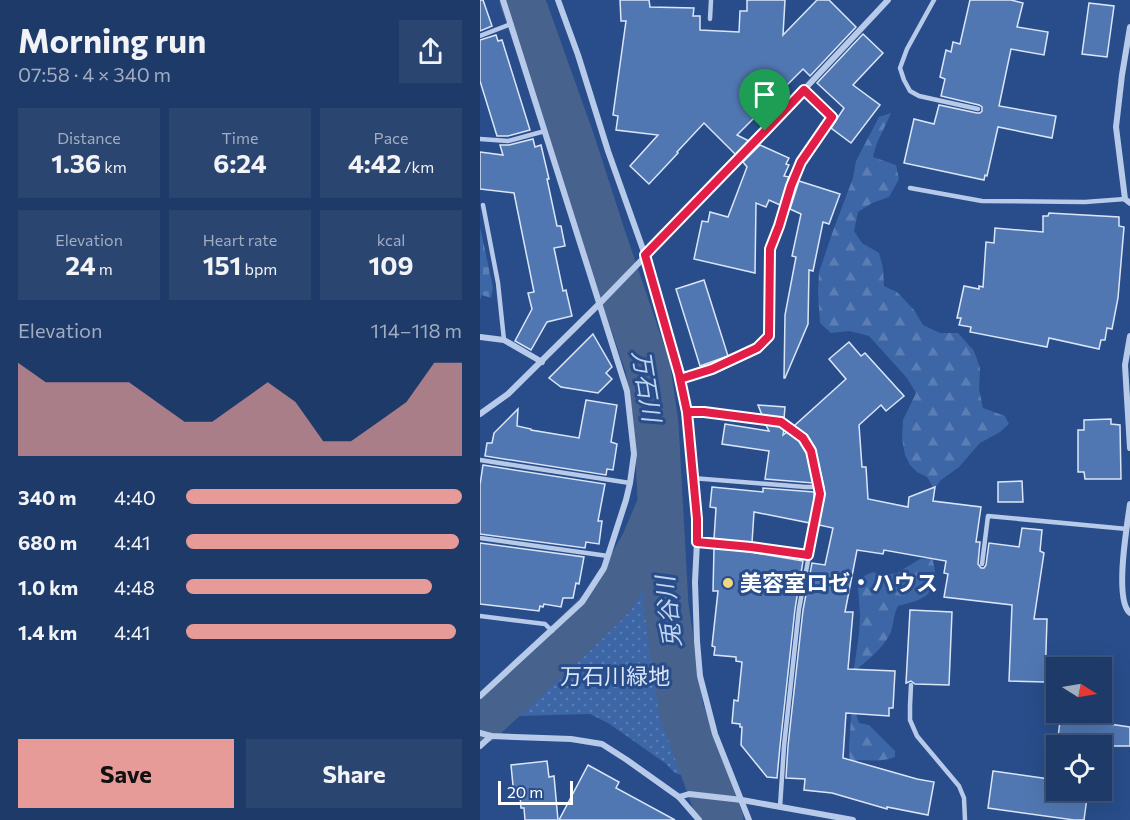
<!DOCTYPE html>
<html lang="en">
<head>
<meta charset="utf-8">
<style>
	:root { --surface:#1e3a68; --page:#2b4571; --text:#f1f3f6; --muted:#a1adc0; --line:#3c547c; --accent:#e69b98 }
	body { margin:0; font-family:Commissioner,"Noto Sans JP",sans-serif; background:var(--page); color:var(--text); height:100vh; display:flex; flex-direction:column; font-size:22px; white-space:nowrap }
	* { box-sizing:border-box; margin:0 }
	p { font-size:20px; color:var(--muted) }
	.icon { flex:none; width:33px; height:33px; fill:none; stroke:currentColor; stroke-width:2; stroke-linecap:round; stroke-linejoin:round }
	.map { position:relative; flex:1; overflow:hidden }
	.panel { display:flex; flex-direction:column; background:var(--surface); width:480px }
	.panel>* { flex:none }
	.needle { width:39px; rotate:101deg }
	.fabs { position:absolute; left:566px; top:657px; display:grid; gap:12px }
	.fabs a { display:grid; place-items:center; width:66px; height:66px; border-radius:0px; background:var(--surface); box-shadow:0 6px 24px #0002,0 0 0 2px var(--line); font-size:30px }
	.scale { position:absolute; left:18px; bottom:15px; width:75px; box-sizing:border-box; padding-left:6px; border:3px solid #fff; border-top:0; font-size:16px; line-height:21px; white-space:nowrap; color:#fff; -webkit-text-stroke:4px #284d8a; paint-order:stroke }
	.pin { position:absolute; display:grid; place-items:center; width:51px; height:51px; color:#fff; margin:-62px -26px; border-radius:50% 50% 50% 0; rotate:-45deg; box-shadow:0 0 6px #0007 }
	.pin .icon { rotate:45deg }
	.round { display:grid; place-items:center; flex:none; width:63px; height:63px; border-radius:0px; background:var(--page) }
	.overview { display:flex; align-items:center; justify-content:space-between; height:102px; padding:0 18px }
	h1 { font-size:33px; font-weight:700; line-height:45px }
	.stats { display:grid; grid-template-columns:repeat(3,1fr); gap:9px; height:102px; padding:6px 18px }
	.stats div { display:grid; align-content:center; border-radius:0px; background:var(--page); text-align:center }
	.stats b { font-size:26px; font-weight:700 }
	.stats small { font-size:16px; font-weight:400 }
	.stats p { font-size:16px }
	.chart { height:168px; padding:12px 18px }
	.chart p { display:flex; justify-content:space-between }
	.chart svg { width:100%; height:108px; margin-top:6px; fill:var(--accent); opacity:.7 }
	.button { display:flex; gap:12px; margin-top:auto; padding:12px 18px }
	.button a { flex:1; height:69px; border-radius:0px; background:var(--accent); color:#111; font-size:24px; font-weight:700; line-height:69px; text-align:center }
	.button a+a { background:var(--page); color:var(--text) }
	ul { padding:0 18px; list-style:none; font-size:20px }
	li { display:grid; grid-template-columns:96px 72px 1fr; align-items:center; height:45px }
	li i { height:15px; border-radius:8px; background:var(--accent) }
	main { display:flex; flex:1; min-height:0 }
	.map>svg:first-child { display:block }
</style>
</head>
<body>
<main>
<section class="panel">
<div class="overview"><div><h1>Morning run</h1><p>07:58 · 4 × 340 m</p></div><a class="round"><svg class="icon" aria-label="share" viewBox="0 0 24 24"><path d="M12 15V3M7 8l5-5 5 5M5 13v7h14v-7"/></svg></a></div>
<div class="stats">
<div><p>Distance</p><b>1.36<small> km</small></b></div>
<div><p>Time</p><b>6:24</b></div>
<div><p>Pace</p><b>4:42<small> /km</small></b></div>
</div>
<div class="stats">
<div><p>Elevation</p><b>24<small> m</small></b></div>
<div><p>Heart rate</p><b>151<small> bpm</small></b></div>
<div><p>kcal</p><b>109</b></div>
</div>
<div class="chart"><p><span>Elevation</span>114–118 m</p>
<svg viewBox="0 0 160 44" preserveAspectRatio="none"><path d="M0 44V6L10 14L20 14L30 14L40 14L50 22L60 30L70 30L80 22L90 14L100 22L110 38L120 38L130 30L140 22L150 6L160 6V44z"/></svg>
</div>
<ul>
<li><b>340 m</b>4:40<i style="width:100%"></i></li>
<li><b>680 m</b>4:41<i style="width:99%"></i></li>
<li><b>1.0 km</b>4:48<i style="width:89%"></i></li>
<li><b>1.4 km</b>4:41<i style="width:98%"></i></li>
</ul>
<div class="button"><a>Save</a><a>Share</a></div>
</section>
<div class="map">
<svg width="650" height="820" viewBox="0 0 650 820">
	<defs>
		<pattern id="grass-dots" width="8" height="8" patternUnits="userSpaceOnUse" patternTransform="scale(1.5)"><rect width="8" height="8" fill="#3d66a7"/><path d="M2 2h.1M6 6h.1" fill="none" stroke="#5a7db4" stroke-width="1.8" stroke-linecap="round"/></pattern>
		<pattern id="forest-firs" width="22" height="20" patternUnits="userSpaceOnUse" patternTransform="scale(1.5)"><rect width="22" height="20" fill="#3d66a7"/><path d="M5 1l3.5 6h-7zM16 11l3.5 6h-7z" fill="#5a7db4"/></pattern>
		<pattern id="cemetery-stones" width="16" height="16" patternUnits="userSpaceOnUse" patternTransform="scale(1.5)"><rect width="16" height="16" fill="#3d66a7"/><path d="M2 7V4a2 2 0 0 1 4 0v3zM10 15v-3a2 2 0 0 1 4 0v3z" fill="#5a7db4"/></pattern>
	</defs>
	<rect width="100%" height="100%" fill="#284d8a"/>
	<polygon fill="url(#grass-dots)" points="170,552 174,553 180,671 182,702 207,770 205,776 195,773 185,763 128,723 110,714 39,716 31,709 113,636 140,607 153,587"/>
	<g fill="url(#forest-firs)">
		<path d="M 411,113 C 405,128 396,141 393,157 L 416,165 L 419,179 L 409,197 L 392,203 L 378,212 L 374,231 L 382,243 L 399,253 L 403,268 L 404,286 L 417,292 L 434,310 L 443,325 L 460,333 L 478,333 L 494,351 L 500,368 L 499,389 L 503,408 L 525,416 L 529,424 L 520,432 L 500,443 L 479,467 L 461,480 L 454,489 L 447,477 L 437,472 L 430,465 L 425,455 L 422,439 L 423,420 L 436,393 L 427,378 L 389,336 L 369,331 L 351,333 L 340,323 L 338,294 L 339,272 L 353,231 L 373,178 L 376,161 L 399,117 Z"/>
		<path d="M 452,558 C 458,576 456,594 436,601 C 430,603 424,604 418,606 C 413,615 414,625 410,634 C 403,648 389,659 377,669 C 375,688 371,705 379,723 L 389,725 L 415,751 L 415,757 C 403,762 390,760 378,760 L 370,767 L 369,748 L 374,668 L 379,634 L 380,615 L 378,587 L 384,576 L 393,572 L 403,575 L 417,573 L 440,559 Z"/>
	</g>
	<polygon fill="url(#cemetery-stones)" points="0,227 13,287 11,298 2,295 0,300"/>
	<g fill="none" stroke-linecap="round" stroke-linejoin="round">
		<g stroke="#48628e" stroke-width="45">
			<polyline points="42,0 92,140 123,236 168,368 176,424 186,605 201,709 241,820"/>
			<polyline points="0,722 90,639 132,598 163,544 178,509"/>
		</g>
	</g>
	<g fill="#5177b2" stroke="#dae6f7" stroke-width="1.5">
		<polygon points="0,0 3,0 12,26 0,31"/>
		<polygon points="140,0 169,0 170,7 214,8 213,16 220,16 220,30 259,32 260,11 267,11 267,0 305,0 303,35 337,0 349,0 376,27 330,76 323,69 257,135 269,141 256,155 224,123 197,152 198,153 169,184 150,166 178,135 136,130 138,116 133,115 146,21 141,21"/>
		<polygon points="490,0 531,0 543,3 537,27 568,32 564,55 531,49 519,106 576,116 572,138 518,127 507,176 505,175 504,180 424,163 434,119 454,124 459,105 497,113 500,113 502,111 502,107 499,105 461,96 465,79 460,77 466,50 471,52 473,42 480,44"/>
		<polygon points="609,3 634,6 627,57 602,54"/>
		<polygon points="383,34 403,53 373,85 400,105 371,143 351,128 364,108 337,83"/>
		<polygon points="16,35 18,41 22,40 50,130 28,136 17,136 0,81 0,40"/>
		<polygon points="53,139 55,147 61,145 69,179 67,179 77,226 81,226 85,246 74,248 83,291 86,290 92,316 67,322 51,350 35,341 52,309 48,293 54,292 34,193 0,189 0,152 23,155 20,145 29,145"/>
		<polygon points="280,145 309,158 306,164 309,165 304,176 309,177 300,205 289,200 286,207 276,203 275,273 214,259 222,221 228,222 230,212 248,217 267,167 263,162"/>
		<polygon points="319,181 360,194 349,224 343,222 333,271 329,270 328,324 305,378 304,378 305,315 316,257 312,256 321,214 310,209"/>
		<polygon points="569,213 639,217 639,226 644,227 638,298 632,329 627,328 625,340 621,340 619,349 569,338 567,347 490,332 491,327 479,325 481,318 477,318 484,286 499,289 499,286 503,287 506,242 514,243 515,228 563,232 563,216 568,216"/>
		<polygon points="224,280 248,356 220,366 196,289"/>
		<polygon points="113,334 132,367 126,373 132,379 118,393 81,387 69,378"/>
		<polygon points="369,342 381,356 385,353 424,396 406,411 401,405 379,425 382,467 386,467 388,499 428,507 429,497 455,487 453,501 501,507 496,542 500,542 498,564 501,568 504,568 506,565 509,543 539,547 542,528 562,530 560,551 564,553 554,619 567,619 565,682 529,681 532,605 464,597 468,574 464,573 466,561 404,550 403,554 377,550 365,612 373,612 368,669 415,671 413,708 409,708 409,716 366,713 363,758 437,779 454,782 448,815 407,807 407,809 352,793 324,790 325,779 306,778 308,746 323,610 332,563 345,565 353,528 339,525 342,508 344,487 335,450 327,435 314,426 366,379 349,359"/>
		<polygon points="106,400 137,405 131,442 137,444 133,470 127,469 126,475 5,456 7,443 12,443 14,433 38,409 37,426 51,429 51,430 99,438"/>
		<polygon points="278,405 305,407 304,419 282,415"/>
		<polygon points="631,419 631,424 640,425 641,479 605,479 604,472 598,472 598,430 604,430 604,420"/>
		<polygon points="245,424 289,431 286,425 299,426 304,429 303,435 307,432 320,441 327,453 333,483 285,479 289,451 242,444"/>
		<polygon points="3,465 125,484 118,521 122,521 119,544 106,542 105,548 0,534 0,485"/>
		<polygon points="542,481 543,502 518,502 518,482"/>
		<polygon points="232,487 283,492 283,488 334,492 334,506 330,523 274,512 272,543 234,539 236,508 230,507"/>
		<polygon points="0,543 104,557 99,584 96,583 93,598 83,598 81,607 64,604 63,607 60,606 59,611 0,604"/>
		<polygon points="234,548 271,552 323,561 315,609 300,746 297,778 287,777 261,745 262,727 260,727 260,724 252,723 254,700 258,701 262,662 256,661 256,657 234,655 235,647 232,646 238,591 233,591"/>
		<polygon points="430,610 472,612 469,685 435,684 431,681 426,683"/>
		<polygon points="581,712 610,712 609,721 650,727 650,746 577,746"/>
		<polygon points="67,761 69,777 74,776 78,820 45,820 44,808 41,808 40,796 34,796 31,765"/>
		<polygon points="108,765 139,782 136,788 195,820 79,820"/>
		<polygon points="513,771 576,780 576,790 608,790 604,820 594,820 508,808"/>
	</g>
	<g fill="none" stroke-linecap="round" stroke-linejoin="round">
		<g stroke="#b7cae9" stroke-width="4.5">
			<polyline points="454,0 427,49 420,68 424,80 430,91 439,96 498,109"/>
			<polyline points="230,19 231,0"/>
			<polyline points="0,36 31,24"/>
			<polyline points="0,139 28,141 65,131"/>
			<polyline points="430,188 502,201 605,202 645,199"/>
			<polyline points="3,205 18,283 24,340"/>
			<polyline points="207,412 224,412 301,422 323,438 331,451 339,487 326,487 212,478"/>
			<polyline points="0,460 150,483"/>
			<polyline points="0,538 128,556"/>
			<polyline points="217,542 271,547 328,555"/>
			<polyline points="502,564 508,516 647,529"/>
			<polyline points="0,616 65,624 72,631"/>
			<polyline points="431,685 430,706 430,720 437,736 479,786 484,798 485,820"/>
			<polyline points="300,807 304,746 319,609 338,507 339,487"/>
		</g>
		<g stroke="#b7cae9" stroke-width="6">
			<polyline points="78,0 98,55 128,151 165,255 199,374 207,412 217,519 217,542 215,582 217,641 220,676 235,734 269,820"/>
			<polyline points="650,27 642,75 636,127 645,199 650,203"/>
			<polyline points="650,336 645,365 650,448"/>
			<polyline points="0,337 24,340 62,362"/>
			<polyline points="200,379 232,369 277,348 289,336 290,248 299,226 311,186 321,162 352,117 324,90"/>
			<polyline points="0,414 28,394 119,304 247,172 408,0"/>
			<path d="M 650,504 C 647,526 634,600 650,613"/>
			<polyline points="0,696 102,602 124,568 146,500 150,483 154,454 147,391 23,0"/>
			<polyline points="0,733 11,736 91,739 122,744 147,760 199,797 219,820"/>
			<polyline points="0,746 11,736"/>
			<polyline points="199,797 209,794 262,800 373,820"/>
		</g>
	</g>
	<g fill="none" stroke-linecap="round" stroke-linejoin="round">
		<g stroke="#fff" stroke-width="12">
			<polyline id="route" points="285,131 165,255 199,374 200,379 207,412 217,519 217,542 271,547 328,555 340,494 331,451 323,438 301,422 224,412 207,412 200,379 232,369 277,348 289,336 290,249 299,226 311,186 321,162 352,117 324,90 285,131"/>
		</g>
		<use href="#route" stroke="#e11d48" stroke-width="8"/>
	</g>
	<circle fill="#f1d67d" stroke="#284d8a" stroke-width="2" cx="248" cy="583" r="6"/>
	<g text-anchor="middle" stroke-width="6" stroke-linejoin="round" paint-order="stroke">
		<g font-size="22" font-weight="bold" fill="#fff" stroke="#284d8a" text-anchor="start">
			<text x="260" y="591">美容室ロゼ・ハウス</text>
		</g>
		<g font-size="22" fill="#dae6f7" stroke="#284d8a">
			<text x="135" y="684">万石川緑地</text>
		</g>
		<g font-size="24" font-style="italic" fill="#c2d5f0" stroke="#284d8a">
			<text transform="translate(166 386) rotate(81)" y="8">万石川</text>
			<text transform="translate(189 612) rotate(-96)" y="8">兎谷川</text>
		</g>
	</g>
</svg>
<div class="fabs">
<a><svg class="needle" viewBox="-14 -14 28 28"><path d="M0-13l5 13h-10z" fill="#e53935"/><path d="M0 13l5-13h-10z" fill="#a1adc0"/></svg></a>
<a><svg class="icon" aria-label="locate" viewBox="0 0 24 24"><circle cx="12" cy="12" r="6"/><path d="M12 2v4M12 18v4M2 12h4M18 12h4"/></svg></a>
</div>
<div class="scale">20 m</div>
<div class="pin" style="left:285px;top:131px;background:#1e9e55"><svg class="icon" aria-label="arrive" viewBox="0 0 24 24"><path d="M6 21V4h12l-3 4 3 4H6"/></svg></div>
</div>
</main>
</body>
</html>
